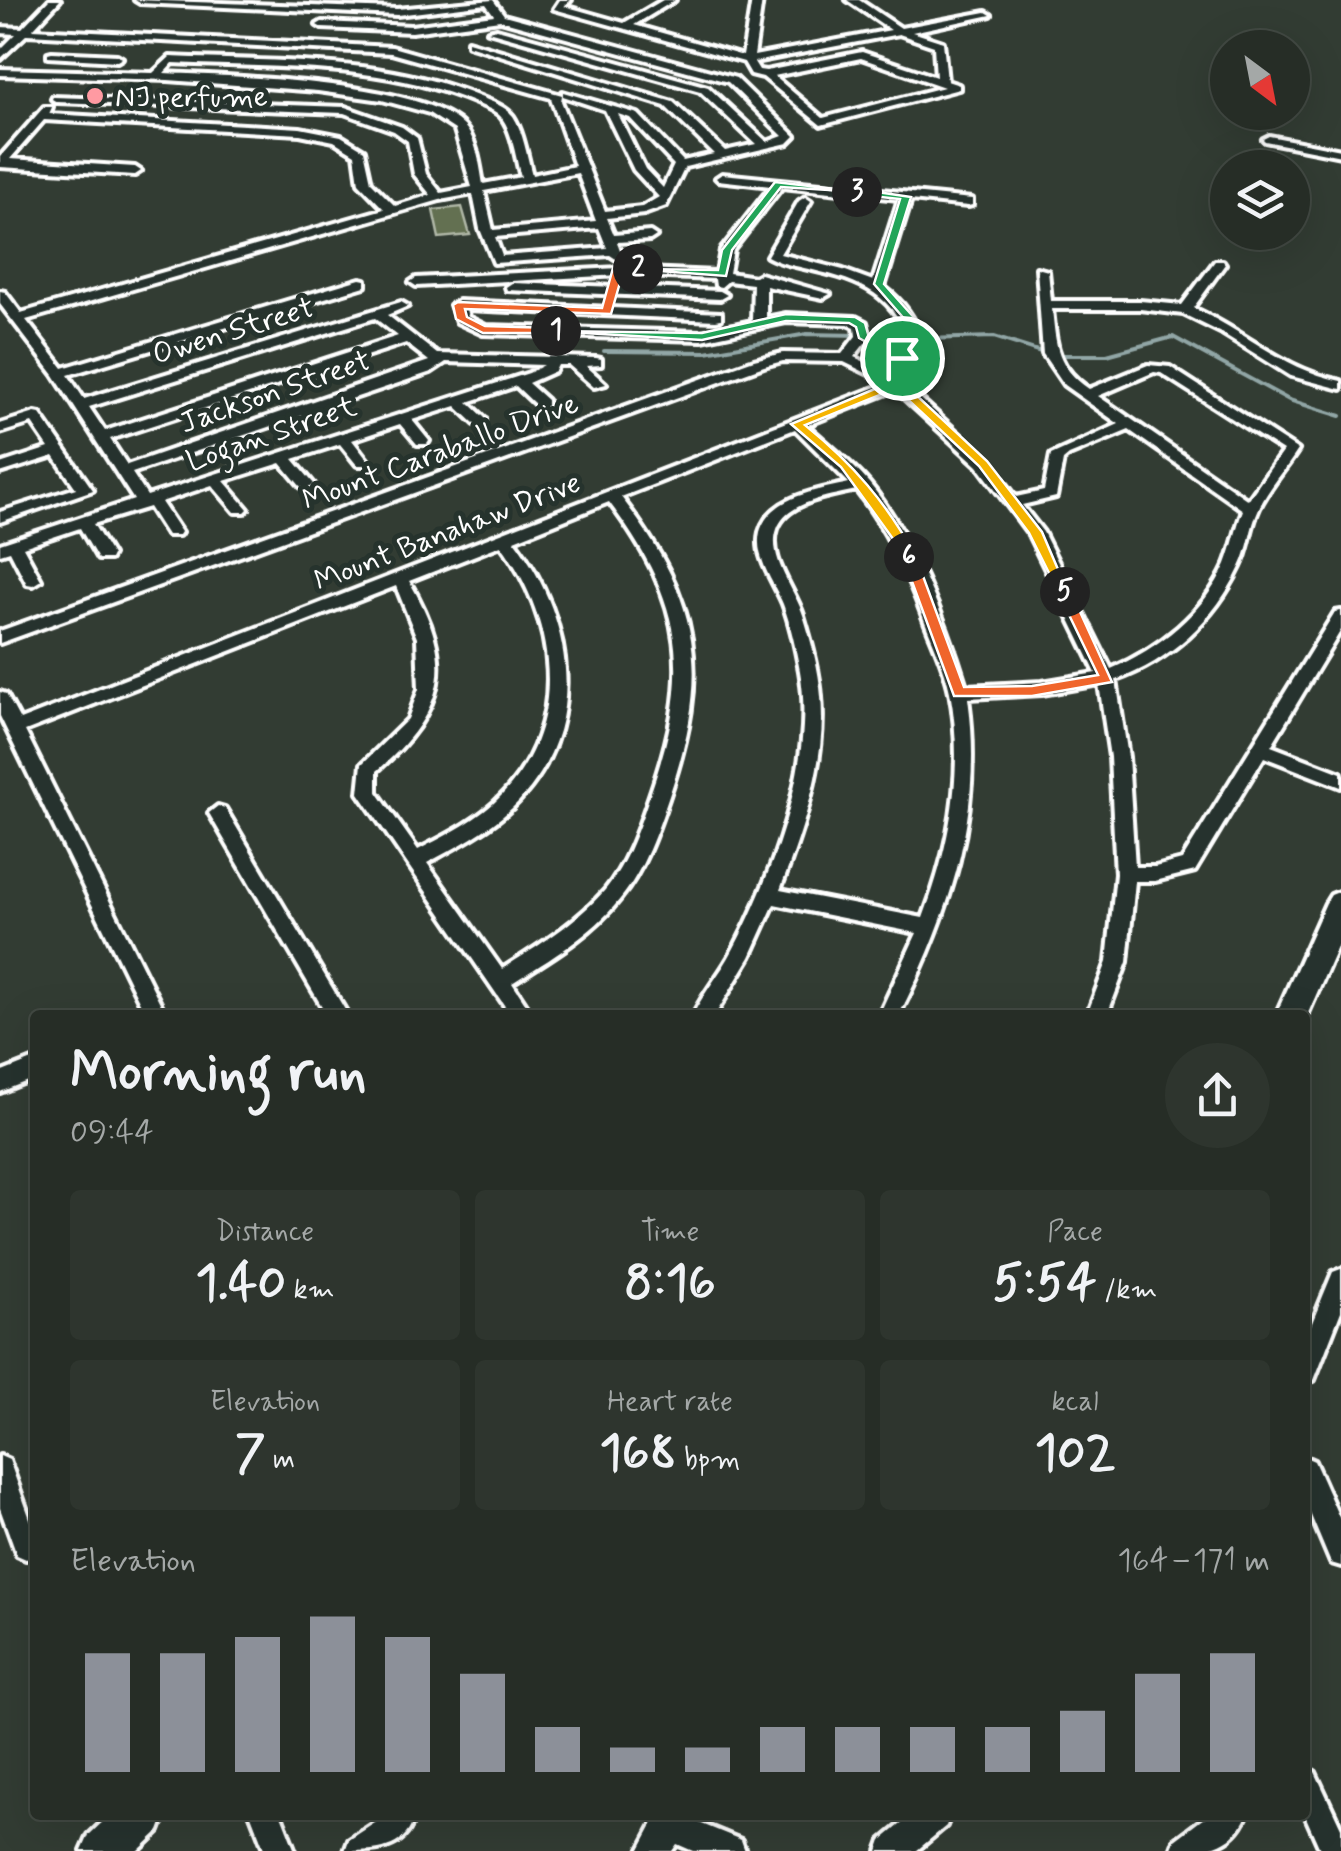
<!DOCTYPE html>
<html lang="en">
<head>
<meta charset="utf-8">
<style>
	:root { --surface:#262d26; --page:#2e352e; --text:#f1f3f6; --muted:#a4a8a7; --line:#424943; --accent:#8c9099 }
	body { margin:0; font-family:Mynerve,sans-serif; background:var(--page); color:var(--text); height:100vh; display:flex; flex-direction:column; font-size:38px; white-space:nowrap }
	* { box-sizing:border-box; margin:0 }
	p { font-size:32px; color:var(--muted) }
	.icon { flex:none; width:55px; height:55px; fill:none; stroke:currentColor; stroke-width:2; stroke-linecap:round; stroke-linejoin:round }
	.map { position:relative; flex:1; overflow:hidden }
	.sheet { position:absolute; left:30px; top:1010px; width:1280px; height:810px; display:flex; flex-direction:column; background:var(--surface); border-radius:10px; box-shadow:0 10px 40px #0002,0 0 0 2px var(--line) }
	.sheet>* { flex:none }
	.needle { width:65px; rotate:148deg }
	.fabs { position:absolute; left:1210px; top:30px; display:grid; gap:20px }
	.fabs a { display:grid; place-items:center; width:100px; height:100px; border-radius:50%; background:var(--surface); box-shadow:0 10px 40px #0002,0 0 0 2px var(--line); font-size:50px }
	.pin { position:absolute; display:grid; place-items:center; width:85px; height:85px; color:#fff; margin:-42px; border:5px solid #fff; border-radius:50%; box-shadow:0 2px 10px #0007 }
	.km { position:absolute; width:50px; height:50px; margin:-25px; border-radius:50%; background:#222; color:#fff; font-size:28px; line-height:50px; text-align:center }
	.round { display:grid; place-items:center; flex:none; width:105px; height:105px; border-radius:52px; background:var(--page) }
	.overview { display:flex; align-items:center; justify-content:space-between; height:170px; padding:0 40px }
	h1 { font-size:55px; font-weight:700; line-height:75px }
	.stats { display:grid; grid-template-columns:repeat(3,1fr); gap:15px; height:170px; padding:10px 40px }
	.stats div { display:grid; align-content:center; border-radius:10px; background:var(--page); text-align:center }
	.stats b { font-size:50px; font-weight:700 }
	.stats small { font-size:28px; font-weight:400 }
	.stats p { font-size:28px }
	.chart { height:280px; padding:20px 40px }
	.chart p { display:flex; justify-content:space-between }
	.chart svg { width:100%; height:180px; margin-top:10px; stroke:var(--accent); stroke-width:6 }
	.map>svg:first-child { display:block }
</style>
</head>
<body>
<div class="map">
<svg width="1341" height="1851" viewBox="0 0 1341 1851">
	<rect width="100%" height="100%" fill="#323c33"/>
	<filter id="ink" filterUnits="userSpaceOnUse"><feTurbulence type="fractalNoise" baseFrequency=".01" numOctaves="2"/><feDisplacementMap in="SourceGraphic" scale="20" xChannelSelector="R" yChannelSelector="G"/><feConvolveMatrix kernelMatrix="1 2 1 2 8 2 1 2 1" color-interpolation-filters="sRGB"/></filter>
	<g filter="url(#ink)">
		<polygon fill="#637051" stroke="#b1b8a8" stroke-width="2.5" points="462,207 470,235 439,238 433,210"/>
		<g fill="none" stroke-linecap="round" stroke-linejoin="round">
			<g stroke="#91a6a6" stroke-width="4">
				<polyline points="869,335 899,339"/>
				<polyline points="924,339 994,337 1044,353"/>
				<polyline points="604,351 706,352 807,334 859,335"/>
				<polyline points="1061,355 1107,355 1173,337 1289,400 1341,416"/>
			</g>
			<g stroke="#fff" stroke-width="8">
				<g id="street">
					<path d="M 49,0 L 60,0 L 33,29 L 392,47 L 562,95 L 561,101 L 605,211 L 642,207 L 659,197 L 634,170 L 605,110 L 563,96 L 563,92 L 638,114 L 683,161 L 714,154 L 665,106 L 468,45 L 468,41 L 673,102 L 725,151 L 756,144 L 700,91 L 488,31 L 497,29 L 708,87 L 767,142 L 783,136 L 728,82 L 500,20 L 412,32 L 322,28 L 317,25 L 322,22 L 412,26 L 494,15 L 486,4 L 397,15 L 140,3 L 135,0 L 397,9 L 493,0 L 504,15 L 736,78 L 795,136 L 788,143 L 685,167 L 666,206 L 644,214 L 607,218 L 614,235 L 650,232 L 656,236 L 650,240 L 617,242 L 622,255 L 616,259 L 610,255 L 494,263 L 480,229 L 473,194 L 440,200 L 26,320 L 63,368 L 360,279 L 365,280 L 365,286 L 68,375 L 84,399 L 401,302 L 408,306 L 387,315 L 437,354 L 596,358 L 601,359 L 601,365 L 586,366 L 606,384 L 594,387 L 569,365 L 558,365 L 555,371 L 528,383 L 547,400 L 547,406 L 537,406 L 516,386 L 468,402 L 485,418 L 485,424 L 475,424 L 456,406 L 412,420 L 429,441 L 427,444 L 417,444 L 400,424 L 352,440 L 369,462 L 367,465 L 357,465 L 340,444 L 293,459 L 314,484 L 311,487 L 301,487 L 281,463 L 224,481 L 248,509 L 245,512 L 235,512 L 212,485 L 161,502 L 181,532 L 179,535 L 167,535 L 149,507 L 93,524 L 112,555 L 110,559 L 98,559 L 80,528 L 23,547 L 41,580 L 33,585 L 27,584 L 10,551 L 0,554 L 0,544 L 134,500 L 54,375 L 0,304 L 0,291 L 5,292 L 21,313 L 384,209 L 359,183 L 355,154 L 334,141 L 300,134 L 44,120 L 10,159 L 135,167 L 141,171 L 135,175 L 0,167 L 0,157 L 44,107 L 52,107 L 49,114 L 300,128 L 341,136 L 364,150 L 371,182 L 395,206 L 431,195 L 414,174 L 408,141 L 394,131 L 344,113 L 57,102 L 52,99 L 53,97 L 345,107 L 402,127 L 417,138 L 426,174 L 441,193 L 472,187 L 455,130 L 429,113 L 382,100 L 318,91 L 168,80 L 0,75 L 0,69 L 153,73 L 170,57 C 273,62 383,56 480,97 C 492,102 505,106 513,116 C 523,131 527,157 532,175 L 575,166 L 551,98 L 391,53 L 27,34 L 0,59 L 0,50 L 16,34 L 0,33 L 0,27 L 22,28 ZM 173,63 C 274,68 381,63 476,103 C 485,107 496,110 502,118 C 513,133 516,159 521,177 L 483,184 C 480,167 477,140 464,126 C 423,81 227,76 164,73 ZM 618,114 L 630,118 L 674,165 L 663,188 L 645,169 ZM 578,173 L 596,221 L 493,230 L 484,191 ZM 599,228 L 607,248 L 502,256 L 495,237 ZM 375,318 L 398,336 L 105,431 L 89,407 ZM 406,343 L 429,361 L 127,465 L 110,439 ZM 446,362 L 544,365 L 529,373 L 147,496 L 132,473 L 431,372 Z"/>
					<path d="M 560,0 L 571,0 L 564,6 L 624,23 L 663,0 L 675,0 L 634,25 L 743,56 L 752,0 L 762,0 L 754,56 L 891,30 L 847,0 L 859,0 L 901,28 L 986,12 L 991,15 L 912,32 L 943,42 L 947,81 L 959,85 L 959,89 L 821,125 L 763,77 L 751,74 L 744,62 L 554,9 ZM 899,34 L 934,46 L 936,77 L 862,52 L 766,71 L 759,70 L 754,62 ZM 861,58 L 944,87 L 823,118 L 774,76 Z"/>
					<polygon points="52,52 117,55 122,58 117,61 48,57 48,53"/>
					<polygon points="1269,136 1341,150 1341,156 1265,141 1263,139"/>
					<path d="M 722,174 L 972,199 L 972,205 L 968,206 L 911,200 L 884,287 C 904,302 914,317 923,340 L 899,379 L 988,460 L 1016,497 L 1044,491 L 1051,455 L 1119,424 L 1064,385 L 1043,354 L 1037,268 L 1048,271 L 1051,301 L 1140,301 L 1182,305 L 1215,261 L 1223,261 L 1225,264 L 1193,308 C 1245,331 1284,370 1341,381 L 1341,389 L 1291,376 L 1222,333 L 1183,314 L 1140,309 L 1052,309 C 1056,346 1056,366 1089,389 L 1148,365 L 1170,367 L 1298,450 C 1286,469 1269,487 1259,508 C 1250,527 1249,549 1240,567 C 1215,619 1170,661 1116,680 L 1128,757 L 1135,867 L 1155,867 L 1182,860 L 1335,612 L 1341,611 L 1341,630 L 1271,746 L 1341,773 L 1341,787 L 1264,757 L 1195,871 L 1155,881 L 1135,881 L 1127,962 L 1107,1015 L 1087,1015 L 1107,962 L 1116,874 L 1110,757 L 1099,684 L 1042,694 L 968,698 C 984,813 950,914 899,1015 L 879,1015 L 917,933 L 774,904 L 750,957 L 715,1015 L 693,1015 C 704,992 721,973 733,950 C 773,875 816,757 800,671 C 796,649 791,625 783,604 C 774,582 754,557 760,532 C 770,496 819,490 849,483 L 795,429 L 621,497 C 702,602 711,672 669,796 C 657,831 644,870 620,899 C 592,935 550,959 512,983 L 533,1015 L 511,1015 L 359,793 L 362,764 L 408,719 L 419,689 L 417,638 L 396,586 L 25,731 L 166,1015 L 146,1015 L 0,716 L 0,692 L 6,694 L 20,720 L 887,383 L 844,362 L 783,361 L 764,366 L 0,643 L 0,631 L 754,360 L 783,353 L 842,354 L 856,336 L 855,327 L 848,324 L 786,322 L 702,340 L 483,334 L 457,322 L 451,305 L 458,301 L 721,313 L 721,319 L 716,320 L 466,309 L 468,317 L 486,326 L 702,332 L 752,321 L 753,284 L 728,281 L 721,287 L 716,286 L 715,279 L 620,275 L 416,286 L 410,282 L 416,278 L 620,268 L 717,272 L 721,250 L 771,186 L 718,180 L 716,178 ZM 782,187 L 899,199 L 873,281 L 843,270 L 780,254 L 811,201 L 805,197 L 799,201 L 767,256 C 777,262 791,265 804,268 C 853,279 890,289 909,340 L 902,352 L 869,334 L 866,322 L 856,317 L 786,314 L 766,318 L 766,286 L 823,298 L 830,294 L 760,274 L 755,277 L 729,273 L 733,250 ZM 865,343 L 897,361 L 889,373 L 854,357 ZM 1154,372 L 1161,373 L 1283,451 L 1248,500 L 1098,396 ZM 895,390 L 978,466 L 1028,533 L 1096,673 L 1042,682 L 966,686 C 946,621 912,534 869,483 C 852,463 827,443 807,425 ZM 1129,430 L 1243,510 C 1236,528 1233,546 1226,564 C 1204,613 1159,648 1111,669 L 1043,532 L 1022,505 L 1056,497 L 1063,460 L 1069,455 ZM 856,490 C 887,529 907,573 924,619 C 933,643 945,667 950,692 C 965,768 950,847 923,918 L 780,890 C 802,832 827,760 821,697 C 819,669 811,641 803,615 C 795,589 767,557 777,529 C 787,501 831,496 856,490 ZM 609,502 C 687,605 692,675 650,795 C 639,827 627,864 605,890 C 576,923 538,946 502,969 L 427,863 C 456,847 488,831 512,808 C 591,732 575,620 514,540 ZM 501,545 C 556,619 570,723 503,794 C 480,819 447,835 418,850 L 377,792 L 377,771 C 446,710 457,663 409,581 Z"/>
					<polygon points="512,283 720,291 727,295 720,299 507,290 506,287"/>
					<polygon points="35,413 40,414 93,490 0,522 0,512 76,488 54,456 0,473 0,464 49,448 32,423 0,433 0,424"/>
					<polygon points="218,806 225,808 348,1015 327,1015 209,813"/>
					<polygon points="35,1059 35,1078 0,1092 0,1073"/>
					<polygon points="1341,1269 1341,1311 1314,1380 1305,1383 1305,1340 1333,1272"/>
					<polygon points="0,1456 9,1460 35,1533 35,1556 26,1559 17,1555 0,1508"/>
					<polygon points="1305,1457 1314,1461 1341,1522 1341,1566 1331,1563 1305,1501"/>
					<polygon points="1305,1767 1315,1772 1341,1828 1341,1851 1321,1851 1305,1815"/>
					<polygon points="251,1815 281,1815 295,1851 265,1851"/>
					<path d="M 375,1815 L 406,1815 L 411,1826 C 399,1851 371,1851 345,1851 L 349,1840 L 378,1821 Z"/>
					<polygon points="658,1815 694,1815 692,1820 741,1840 745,1851 693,1851 677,1844 672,1851 639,1851"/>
					<polygon points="912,1815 950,1815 946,1826 916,1851 878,1851 882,1840"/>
					<path d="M 1208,1815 L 1247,1815 C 1233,1849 1203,1851 1171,1851 L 1175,1840 Z"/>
				</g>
			</g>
			<g stroke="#fff" stroke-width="8">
				<g id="secondary">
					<polygon points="1341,891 1341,938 1305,1020 1305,1015 1276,1015 1326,903 1331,895"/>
					<polygon points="110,1815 165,1815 159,1831 138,1851 82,1851 89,1835"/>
				</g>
			</g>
			<use href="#street" fill="#26332d" fill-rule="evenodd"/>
			<use href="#secondary" fill="#26332d" fill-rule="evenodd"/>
		</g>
	</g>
	<polygon fill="#22a559" stroke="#fff" stroke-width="2.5" points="786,314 855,317 865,323 868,334 908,358 898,360 859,338 856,327 849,323 786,321 702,340 551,331 702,333"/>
	<polygon fill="#f0652b" stroke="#fff" stroke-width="2.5" points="618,265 643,269 623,272 611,314 465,309 467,317 485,326 556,328 560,333 483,333 456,319 453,305 458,302 602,308 613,268"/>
	<polygon fill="#22a559" stroke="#fff" stroke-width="2.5" points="775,182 861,192 781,187 732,250 726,276 633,269 718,270 722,250"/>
	<polygon fill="#22a559" stroke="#fff" stroke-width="2.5" points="857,189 911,197 884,284 918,322 922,340 912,354 903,352 911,340 907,322 874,284 900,199 853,194"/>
	<polygon fill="#f5b400" stroke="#fff" stroke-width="2.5" points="908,349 914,352 899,379 987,461 1042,532 1069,595 1060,595 1029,533 979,466 887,380"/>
	<polygon fill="#f0652b" stroke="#fff" stroke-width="2.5" points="909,553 916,557 964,687 1032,686 1098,675 1058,592 1065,587 1071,592 1112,682 1032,696 954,696 903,557"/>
	<path fill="#f5b400" stroke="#fff" stroke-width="2.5" d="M 902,354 L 908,358 L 899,379 L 902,386 L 805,425 C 852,463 887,503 916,557 L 909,561 L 841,467 L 791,424 L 889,383 L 896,358 Z"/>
	<circle fill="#ff9aa2" stroke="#26332d" stroke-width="4" cx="95" cy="96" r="10"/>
	<g text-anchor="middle" stroke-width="10" stroke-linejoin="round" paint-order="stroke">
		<g font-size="30" fill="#fff" stroke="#26332d" text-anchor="start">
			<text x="115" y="106">NJ perfume</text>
		</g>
		<g font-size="30" fill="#fff" stroke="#26332d">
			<text transform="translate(233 330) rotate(-17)" y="10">Owen Street</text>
			<text transform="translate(275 391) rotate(-19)" y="10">Jackson Street</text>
			<text transform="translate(271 433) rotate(-19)" y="10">Logan Street</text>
			<text transform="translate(440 451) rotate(-20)" y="10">Mount Caraballo Drive</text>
			<text transform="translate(447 531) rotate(-21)" y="10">Mount Banahaw Drive</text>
		</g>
	</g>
</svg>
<div class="fabs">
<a><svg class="needle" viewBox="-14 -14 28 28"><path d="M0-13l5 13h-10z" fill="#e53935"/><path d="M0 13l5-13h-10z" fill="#a4a8a7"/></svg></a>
<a><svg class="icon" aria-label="layers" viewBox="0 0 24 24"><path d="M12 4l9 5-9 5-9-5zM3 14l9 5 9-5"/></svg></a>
</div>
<div class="pin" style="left:902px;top:358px;background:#1e9e55"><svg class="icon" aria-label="arrive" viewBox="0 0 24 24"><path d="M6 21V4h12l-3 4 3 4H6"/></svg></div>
<b class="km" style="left:556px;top:331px">1</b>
<b class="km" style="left:638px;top:269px">2</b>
<b class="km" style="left:857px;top:192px">3</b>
<b class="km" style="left:1065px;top:592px">5</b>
<b class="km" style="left:909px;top:557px">6</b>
<section class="sheet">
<div class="overview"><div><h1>Morning run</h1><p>09:44</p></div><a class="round"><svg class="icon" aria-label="share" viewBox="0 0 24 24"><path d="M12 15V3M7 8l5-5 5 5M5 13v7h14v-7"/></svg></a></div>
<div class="stats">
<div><p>Distance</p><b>1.40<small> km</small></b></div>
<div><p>Time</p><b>8:16</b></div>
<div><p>Pace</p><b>5:54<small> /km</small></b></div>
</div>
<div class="stats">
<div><p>Elevation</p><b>7<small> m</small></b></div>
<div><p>Heart rate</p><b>168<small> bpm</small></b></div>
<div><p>kcal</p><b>102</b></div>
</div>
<div class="chart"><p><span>Elevation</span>164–171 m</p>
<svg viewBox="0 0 160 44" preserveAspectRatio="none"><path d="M5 44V15M15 44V15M25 44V11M35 44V6M45 44V11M55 44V20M65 44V33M75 44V38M85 44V38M95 44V33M105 44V33M115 44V33M125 44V33M135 44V29M145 44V20M155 44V15"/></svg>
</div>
</section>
</div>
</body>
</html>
